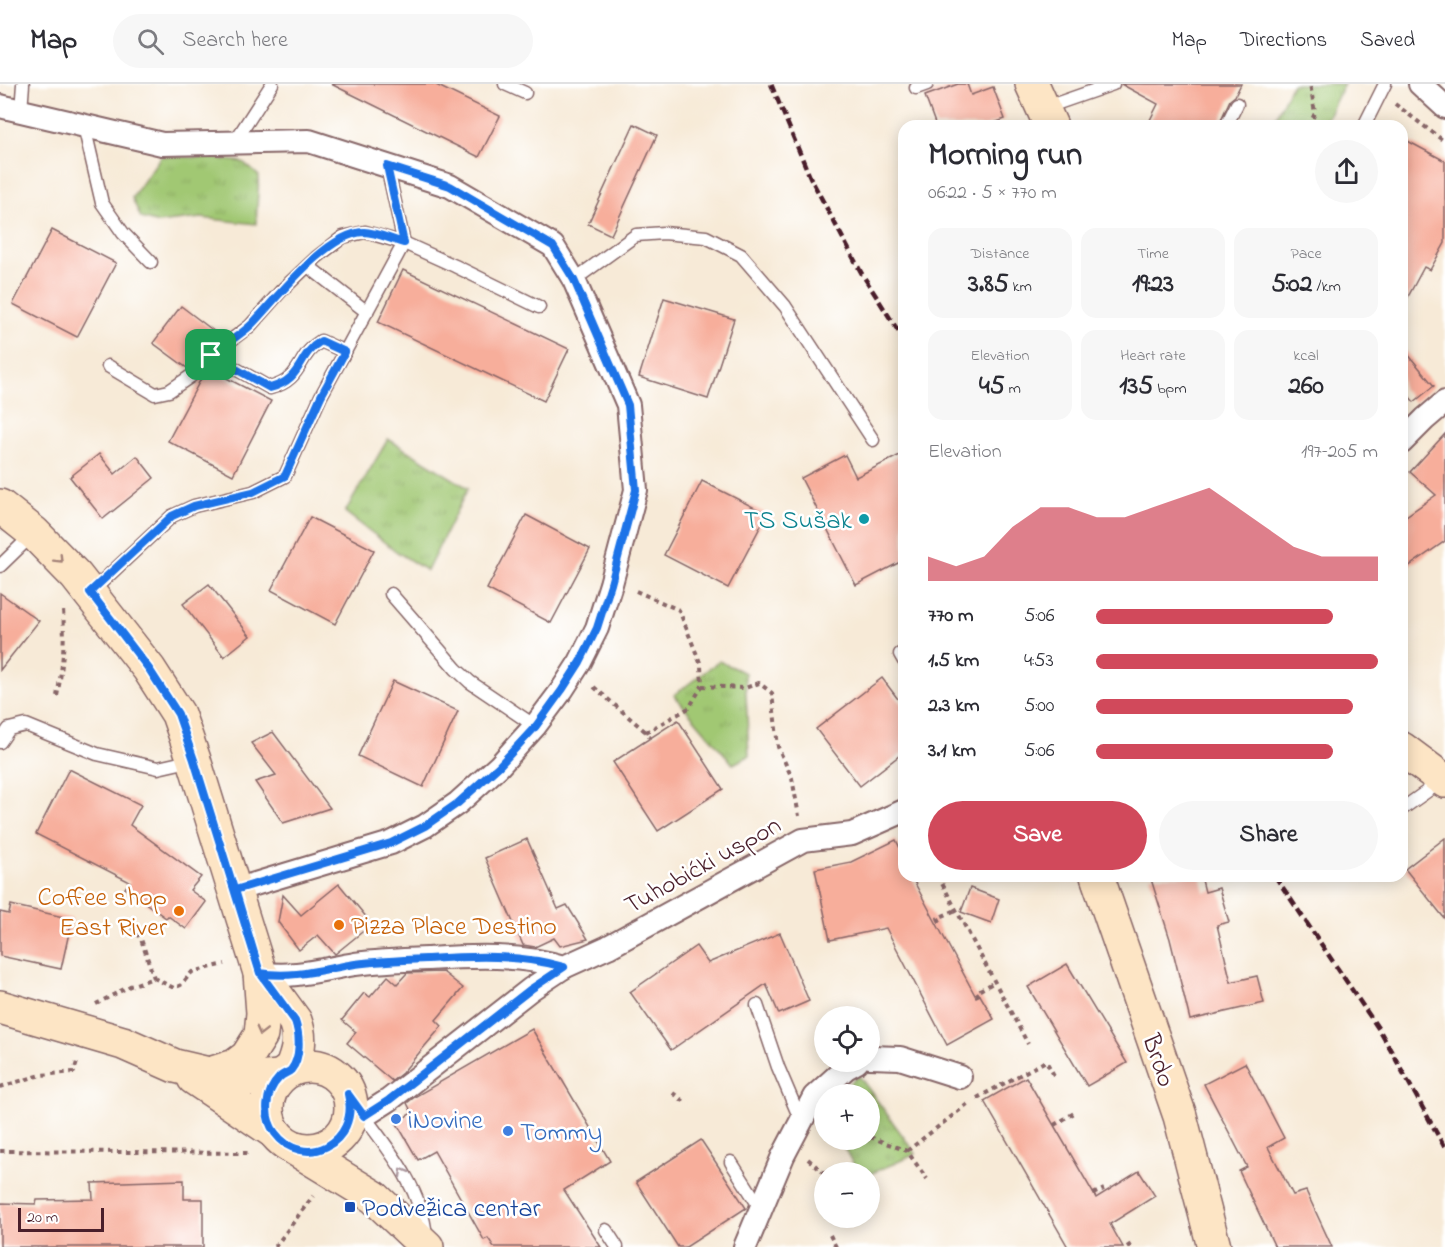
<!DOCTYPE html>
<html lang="en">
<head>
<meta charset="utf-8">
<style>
	:root { --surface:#fff; --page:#f7f7f7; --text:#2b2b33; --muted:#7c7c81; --line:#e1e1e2; --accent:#d1495b }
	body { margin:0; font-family:"Indie Flower",sans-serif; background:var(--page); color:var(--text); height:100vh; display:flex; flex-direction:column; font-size:22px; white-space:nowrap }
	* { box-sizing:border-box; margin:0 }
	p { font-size:20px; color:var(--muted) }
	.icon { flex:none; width:33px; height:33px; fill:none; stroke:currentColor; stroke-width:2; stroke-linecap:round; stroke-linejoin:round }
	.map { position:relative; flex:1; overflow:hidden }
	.sheet { position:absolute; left:898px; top:36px; width:510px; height:762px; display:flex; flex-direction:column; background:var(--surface); border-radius:18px; box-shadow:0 3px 15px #0003 }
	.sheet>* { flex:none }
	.tools { position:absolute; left:814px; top:922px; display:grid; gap:12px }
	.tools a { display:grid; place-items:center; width:66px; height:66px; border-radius:50%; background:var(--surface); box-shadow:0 3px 15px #0003; font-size:30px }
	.scale { position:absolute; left:18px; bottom:15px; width:86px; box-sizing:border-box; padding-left:6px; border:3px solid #4a1f2b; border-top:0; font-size:16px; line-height:21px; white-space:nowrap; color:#4a1f2b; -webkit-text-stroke:4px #fff; paint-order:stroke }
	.pin { position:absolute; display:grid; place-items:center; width:51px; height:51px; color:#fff; margin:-26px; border-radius:12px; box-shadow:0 3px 9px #0006 }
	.round { display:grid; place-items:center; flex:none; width:63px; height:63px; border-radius:32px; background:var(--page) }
	.headline { display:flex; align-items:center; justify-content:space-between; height:102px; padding:0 30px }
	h1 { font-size:33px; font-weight:700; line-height:45px }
	.figures { display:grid; grid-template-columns:repeat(3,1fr); gap:9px; height:102px; padding:6px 30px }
	.figures div { display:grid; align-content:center; border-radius:15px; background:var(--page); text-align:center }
	.figures b { font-size:26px; font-weight:700 }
	.figures small { font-size:16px; font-weight:400 }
	.figures p { font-size:16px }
	.chart { height:168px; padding:12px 30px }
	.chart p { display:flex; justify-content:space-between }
	.chart svg { width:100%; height:108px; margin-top:6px; fill:var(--accent); opacity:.7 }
	.primary-button { display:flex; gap:12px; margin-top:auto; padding:12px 30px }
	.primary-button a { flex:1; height:69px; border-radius:36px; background:var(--accent); color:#fff; font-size:24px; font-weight:700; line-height:69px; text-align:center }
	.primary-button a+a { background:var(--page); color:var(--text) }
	ul { padding:0 30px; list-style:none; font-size:20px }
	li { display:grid; grid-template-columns:96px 72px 1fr; align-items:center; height:45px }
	li i { height:15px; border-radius:8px; background:var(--accent) }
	header { display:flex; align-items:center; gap:36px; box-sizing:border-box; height:84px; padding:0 30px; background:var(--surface); border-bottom:2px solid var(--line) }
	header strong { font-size:28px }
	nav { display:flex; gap:33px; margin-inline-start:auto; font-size:21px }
	.search { width:420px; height:54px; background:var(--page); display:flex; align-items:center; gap:15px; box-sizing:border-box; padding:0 21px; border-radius:33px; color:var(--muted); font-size:22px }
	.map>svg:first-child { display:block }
</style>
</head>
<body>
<header>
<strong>Map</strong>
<div class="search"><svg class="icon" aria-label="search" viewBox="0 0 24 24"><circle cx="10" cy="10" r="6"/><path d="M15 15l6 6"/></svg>Search here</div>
<nav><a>Map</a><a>Directions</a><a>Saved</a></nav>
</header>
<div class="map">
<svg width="1445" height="1163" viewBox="0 0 1445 1163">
	<defs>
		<pattern id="grass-tufts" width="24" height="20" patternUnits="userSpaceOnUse" patternTransform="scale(1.5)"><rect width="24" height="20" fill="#a1c873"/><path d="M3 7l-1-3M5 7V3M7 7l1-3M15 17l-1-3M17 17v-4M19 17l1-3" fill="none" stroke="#8cab64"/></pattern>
	</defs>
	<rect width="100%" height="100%" fill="#fff"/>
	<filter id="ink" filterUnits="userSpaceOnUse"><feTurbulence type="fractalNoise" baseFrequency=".0167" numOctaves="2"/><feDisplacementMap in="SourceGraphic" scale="12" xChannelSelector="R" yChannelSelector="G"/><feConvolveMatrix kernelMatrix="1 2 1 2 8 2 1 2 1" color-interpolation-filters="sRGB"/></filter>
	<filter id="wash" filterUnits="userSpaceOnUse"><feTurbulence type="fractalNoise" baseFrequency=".008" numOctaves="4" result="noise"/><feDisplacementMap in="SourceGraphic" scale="24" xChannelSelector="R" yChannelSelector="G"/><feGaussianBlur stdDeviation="1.35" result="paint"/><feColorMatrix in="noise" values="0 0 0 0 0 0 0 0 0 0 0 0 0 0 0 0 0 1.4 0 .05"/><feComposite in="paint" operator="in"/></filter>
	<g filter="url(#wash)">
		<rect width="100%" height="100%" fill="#f7ead7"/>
		<g fill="url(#grass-tufts)" stroke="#76744f" stroke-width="1.5">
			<polygon points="1292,0 1344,0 1323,42 1271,42"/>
			<polygon points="161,72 210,74 243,78 259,92 256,140 201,134 158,139 141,134 132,114"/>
			<polygon points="388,355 468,404 427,487 397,468 345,428"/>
			<polygon points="719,577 745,589 749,672 733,680 674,611"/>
			<polygon points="859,992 916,1070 870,1090 858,1089 840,1056 870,1056 870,1011 834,1011"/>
		</g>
		<g id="blocks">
			<g fill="#f7ae9b">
				<polygon points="331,0 434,0 500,32 479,73"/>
				<polygon points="958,0 967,0 971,11 993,3 1005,35 986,42 936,42 925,12"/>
				<polygon points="1121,0 1241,0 1235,12 1230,16 1218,42 1147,42 1158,20"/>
				<polygon points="634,40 657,51 611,151 588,140"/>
				<polygon points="1402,54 1445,77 1445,159 1430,186 1424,183 1402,224"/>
				<polygon points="52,146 116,179 77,253 13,220"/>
				<polygon points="403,186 569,265 544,317 378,238"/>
				<polygon points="664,214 734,235 708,315 639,293"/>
				<polygon points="181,222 219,251 187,284 153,259"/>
				<polygon points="1402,263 1434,302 1414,318 1402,304"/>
				<polygon points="209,285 271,317 233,391 168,357 203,291"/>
				<polygon points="1445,350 1445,457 1402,487 1402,435 1436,411 1410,388"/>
				<polygon points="904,369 904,476 856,501 801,394 845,371 856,393"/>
				<polygon points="99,370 115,390 137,372 154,394 103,435 70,393"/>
				<polygon points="702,397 767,430 728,504 664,471"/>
				<polygon points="526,431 590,465 551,539 487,505"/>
				<polygon points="310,433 374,466 335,540 271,506"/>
				<polygon points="209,500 250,552 224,573 183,520"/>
				<polygon points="0,509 39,537 0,586"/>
				<polygon points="882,594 904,623 904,668 860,702 816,645"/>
				<polygon points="393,597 458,627 423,703 358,672"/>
				<polygon points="678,636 723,705 658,747 613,678"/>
				<polygon points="273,648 330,724 283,739 255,698 276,691 251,659"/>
				<polygon points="69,685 141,721 130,741 201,793 190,806 206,818 186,845 168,832 166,834 125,804 130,798 36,750"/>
				<polygon points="1445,754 1445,835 1405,785"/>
				<polygon points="527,755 558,825 567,821 588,855 560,862 554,854 535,863 523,861 485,774"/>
				<polygon points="896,756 904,772 904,792 911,792 976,913 980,911 994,935 947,961 886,844 830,856 815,785 851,778"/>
				<polygon points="1150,792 1201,792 1205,808 1219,804 1229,838 1217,841 1231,898 1257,892 1264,919 1190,936 1170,855"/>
				<polygon points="339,800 372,840 335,870 318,851 299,866 278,838 283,811 301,831"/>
				<polygon points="970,804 999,815 991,839 961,828"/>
				<polygon points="11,821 72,835 61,885 0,872 0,828 9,830"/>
				<polygon points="780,849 809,917 779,930 766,900 671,966 630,908 696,862 708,879"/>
				<polygon points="1067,880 1127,979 1087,1002 1028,903"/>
				<polygon points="443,888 463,904 436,936 442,942 402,989 392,997 347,959 356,948 342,936 364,909 370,913 388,892 397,900 407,889"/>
				<polygon points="532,945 610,1077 564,1106 601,1163 494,1163 488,1154 484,1156 434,1067 418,1076 396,1038 412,1029 407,1019 416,1012"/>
				<polygon points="1245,979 1284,1054 1268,1063 1293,1111 1306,1107 1332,1163 1275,1163 1239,1087 1247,1083 1204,1000"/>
				<polygon points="1026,993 1096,1114 1139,1087 1155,1112 1110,1140 1123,1163 1068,1163 984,1017"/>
				<polygon points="701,1056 746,1124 686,1163 678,1163 636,1098"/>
				<polygon points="184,1096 184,1115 203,1115 203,1163 0,1163 0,1119 36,1120 37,1116 93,1115 92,1099"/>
			</g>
		</g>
	</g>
	<g filter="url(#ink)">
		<use href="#blocks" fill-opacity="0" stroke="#876667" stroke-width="1.5"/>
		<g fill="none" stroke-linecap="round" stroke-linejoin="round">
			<g stroke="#876667" stroke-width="15">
				<g id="lane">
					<polyline points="505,0 525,9"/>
					<polyline points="916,4 927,0"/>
					<polyline points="1044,24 1113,0"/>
					<polyline points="21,27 23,0"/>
					<polyline points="84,42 102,119 123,149 151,178"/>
					<polyline points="1226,42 1237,20"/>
					<polyline points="1364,42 1385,0"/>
					<polyline points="234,59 272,0"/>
					<polyline points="308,182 367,228"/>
					<polyline points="574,196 636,151 664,149 706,153 741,171 785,222 873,356"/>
					<path d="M 211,271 L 270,304 C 304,295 296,272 321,257 L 345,268"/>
					<polyline points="108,282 155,310 169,307 191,292 211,271 250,242 281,207 317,173 343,153 365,148 404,159 455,182 539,223"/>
					<polyline points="0,482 33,450"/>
					<polyline points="91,508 172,432 194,422 253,408 285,392 321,312 404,159 387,82"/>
					<polyline points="391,510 456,585 470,598 535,642"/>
					<polyline points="900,570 904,577"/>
					<polyline points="0,658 9,645 26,641 97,670 158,684 193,676"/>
					<polyline points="1402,725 1443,696"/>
					<polyline points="757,921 778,983 801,1037"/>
					<path d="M 348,1010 C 378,1054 421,1097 426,1152"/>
					<polyline points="731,1078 761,1125"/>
					<polyline points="606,1146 617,1163"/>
				</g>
			</g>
			<g stroke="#876667" stroke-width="26">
				<g id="street">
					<polyline points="1420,0 1445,23"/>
					<polyline points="0,22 162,60 309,57 450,102 553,162 574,196 628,321 636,406 611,500 597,544 580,578 562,606 535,642 499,682 458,719 425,742 391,759 235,806"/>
					<polyline points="1402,358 1425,335 1445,318"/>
					<path d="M 260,889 C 292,895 324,885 355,880 C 379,877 404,876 428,875 C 474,872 519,870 564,883"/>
					<polyline points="870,973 900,974 960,993"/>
					<polyline points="364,1032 389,1016 531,905 564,883 608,863 803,756 852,750 904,727"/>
					<polyline points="745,1163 783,1072 814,1013 846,984 857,978"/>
				</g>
			</g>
			<g stroke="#876667" stroke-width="36">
				<g id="secondary">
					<polyline points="1032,0 1051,42"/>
					<polyline points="0,422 34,449 76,492 149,585 178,630 194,676 260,889 263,929 261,951 247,973 235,982 210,990"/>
					<polyline points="1402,665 1445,697"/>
					<polyline points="1097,792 1180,1032 1214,1163"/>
					<path d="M 260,889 L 295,937 C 302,955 298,969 291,986"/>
					<polyline points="0,923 123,959 175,982 226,994 246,996 279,993"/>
					<circle cx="309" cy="1024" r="42"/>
					<polyline points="194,994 273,1047"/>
					<polyline points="292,1063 374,1113 427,1163"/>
				</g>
			</g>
			<g stroke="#876667" stroke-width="4" stroke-dasharray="4.5 4.5" stroke-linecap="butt">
				<polyline points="1395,20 1445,58"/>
				<polyline points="1309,42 1315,29 1310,0"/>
				<polyline points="636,507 679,526 701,581 702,602 689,624 646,648 650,654"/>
				<polyline points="702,602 745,604 759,599 772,609 778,663 792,694 799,732"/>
				<polyline points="594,603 646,648"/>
				<path d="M 57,612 C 63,582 65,556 63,525"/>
				<polyline points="938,792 1028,960"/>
				<polyline points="914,793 916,797 925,792"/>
				<polyline points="940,838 938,834 956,826"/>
				<polyline points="131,842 141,855 154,894"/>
				<polyline points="979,912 976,908 995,898"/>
				<polyline points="96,920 130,902 154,894 174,904 181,901 192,888 225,880"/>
				<polyline points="0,1003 41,991 74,988 77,978"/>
				<polyline points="673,1009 686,1019"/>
				<polyline points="977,1014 1046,977 1055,993"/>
				<polyline points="1054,1041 1076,1028"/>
				<polyline points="870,1053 907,1067 927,1095"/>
				<polyline points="0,1067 248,1069"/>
				<polyline points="907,1067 970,1018"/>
				<polyline points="808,1075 825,1090"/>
				<polyline points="1093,1110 1104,1105"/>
				<polyline points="870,1120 878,1122"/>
				<polyline points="830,1151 836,1163"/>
				<polyline points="275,1163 313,1112"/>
				<polyline points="1127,1163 1133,1159"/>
			</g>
			<use href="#lane" stroke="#fff" stroke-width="12"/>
			<use href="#street" stroke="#fff" stroke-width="22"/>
			<use href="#secondary" stroke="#fde5c5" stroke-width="33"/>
			<g stroke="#4a1f2b" stroke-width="4.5" stroke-dasharray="9 4.5" stroke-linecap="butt">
				<polyline points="771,0 810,93 862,190 904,256"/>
				<polyline points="1275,792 1380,947 1445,1064"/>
			</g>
		</g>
		<defs><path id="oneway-chevron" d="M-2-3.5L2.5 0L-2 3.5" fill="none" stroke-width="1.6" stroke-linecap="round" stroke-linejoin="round" transform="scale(1.5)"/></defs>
		<g stroke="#a48278">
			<use href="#oneway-chevron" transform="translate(59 475) rotate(45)"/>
			<use href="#oneway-chevron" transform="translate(261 947) rotate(104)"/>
		</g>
		<use stroke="#ae9aa0" href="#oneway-chevron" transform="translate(403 1088) rotate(-120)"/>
	</g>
	<g fill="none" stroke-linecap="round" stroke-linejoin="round" filter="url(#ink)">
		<g stroke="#fff" stroke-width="12">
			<path id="route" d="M 211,271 L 270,304 C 304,295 296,272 321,257 L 345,268 L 321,312 L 285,392 L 253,408 L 194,422 L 172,432 L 90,508 L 149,585 L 178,630 L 194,676 L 260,889 L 295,937 C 300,951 301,974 291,986 C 288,989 282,990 279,994 C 265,1008 263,1033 275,1049 C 303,1087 360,1060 348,1010 L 364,1032 L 389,1016 L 531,905 L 564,883 C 519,870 474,872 428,875 C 404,876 379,877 355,880 C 324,885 292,895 260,889 L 235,806 L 391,759 L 425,742 L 458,719 L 499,682 L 536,642 L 562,606 L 580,578 L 597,544 L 611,500 L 636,406 L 628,321 L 574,196 L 553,162 L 450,102 L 387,82 L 404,159 C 392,156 376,148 364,148 C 327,149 277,214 252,240 C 240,252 224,260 211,271"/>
		</g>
		<use href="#route" stroke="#1a73e8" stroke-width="8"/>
	</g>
	<circle fill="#0f9aa8" stroke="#fff" stroke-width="2" cx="864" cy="435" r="6"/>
	<g fill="#e8710a" stroke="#fff" stroke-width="2">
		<circle cx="179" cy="827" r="6"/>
		<circle cx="339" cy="841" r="6"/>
	</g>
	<g fill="#3f7fe0" stroke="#fff" stroke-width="2">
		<circle cx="396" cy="1035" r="6"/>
		<circle cx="508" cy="1047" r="6"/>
	</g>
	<rect fill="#1a4fb4" stroke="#fff" stroke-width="2" x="344" y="1117" width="12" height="12" rx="3"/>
	<g text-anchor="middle" stroke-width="5" stroke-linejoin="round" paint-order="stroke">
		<g font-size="26" fill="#0d838f" stroke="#fff" text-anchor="end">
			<text x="852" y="444">TS Sušak</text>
		</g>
		<g font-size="26" fill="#4a1f2b" stroke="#fff">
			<text transform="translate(702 780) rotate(-29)" y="9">Tuhobićki uspon</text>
			<text transform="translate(1160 976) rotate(71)" y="9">Brdo</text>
		</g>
		<g font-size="26" fill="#c56008" stroke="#fff" text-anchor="end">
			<text x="167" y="821">Coffee shop<tspan x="167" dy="30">East River</tspan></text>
			<text x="351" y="850" text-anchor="start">Pizza Place Destino</text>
		</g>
		<g font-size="26" fill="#366cbe" stroke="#fff" text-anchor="start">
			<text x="408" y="1044">iNovine</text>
			<text x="520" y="1056">Tommy</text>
		</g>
		<g font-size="26" fill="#164399" stroke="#fff" text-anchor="start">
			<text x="362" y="1132">Podvežica centar</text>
		</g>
	</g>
</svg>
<div class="tools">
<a><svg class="icon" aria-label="locate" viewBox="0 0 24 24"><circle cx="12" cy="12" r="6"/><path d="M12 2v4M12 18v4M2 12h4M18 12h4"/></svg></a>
<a>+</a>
<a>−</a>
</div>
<div class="scale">20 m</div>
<div class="pin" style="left:211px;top:271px;background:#1e9e55"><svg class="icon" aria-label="arrive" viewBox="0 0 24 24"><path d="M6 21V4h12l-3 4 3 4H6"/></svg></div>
<section class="sheet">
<div class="headline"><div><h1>Morning run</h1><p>06:22 · 5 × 770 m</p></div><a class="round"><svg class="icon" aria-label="share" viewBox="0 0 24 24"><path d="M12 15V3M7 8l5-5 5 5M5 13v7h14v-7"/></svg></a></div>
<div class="figures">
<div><p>Distance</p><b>3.85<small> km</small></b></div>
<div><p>Time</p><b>19:23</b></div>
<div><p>Pace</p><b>5:02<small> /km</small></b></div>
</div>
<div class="figures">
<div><p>Elevation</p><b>45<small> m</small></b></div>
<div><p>Heart rate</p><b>135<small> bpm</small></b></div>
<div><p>kcal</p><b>260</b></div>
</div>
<div class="chart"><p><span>Elevation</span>197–205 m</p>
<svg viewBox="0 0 160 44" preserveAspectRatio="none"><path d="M0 44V34L10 38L20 34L30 22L40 14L50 14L60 18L70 18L80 14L90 10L100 6L110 14L120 22L130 30L140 34L150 34L160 34V44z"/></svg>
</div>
<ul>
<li><b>770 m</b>5:06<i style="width:84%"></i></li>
<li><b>1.5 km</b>4:53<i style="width:100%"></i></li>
<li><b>2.3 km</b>5:00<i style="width:91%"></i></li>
<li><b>3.1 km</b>5:06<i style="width:84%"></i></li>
</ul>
<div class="primary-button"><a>Save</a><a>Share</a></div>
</section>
</div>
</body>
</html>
